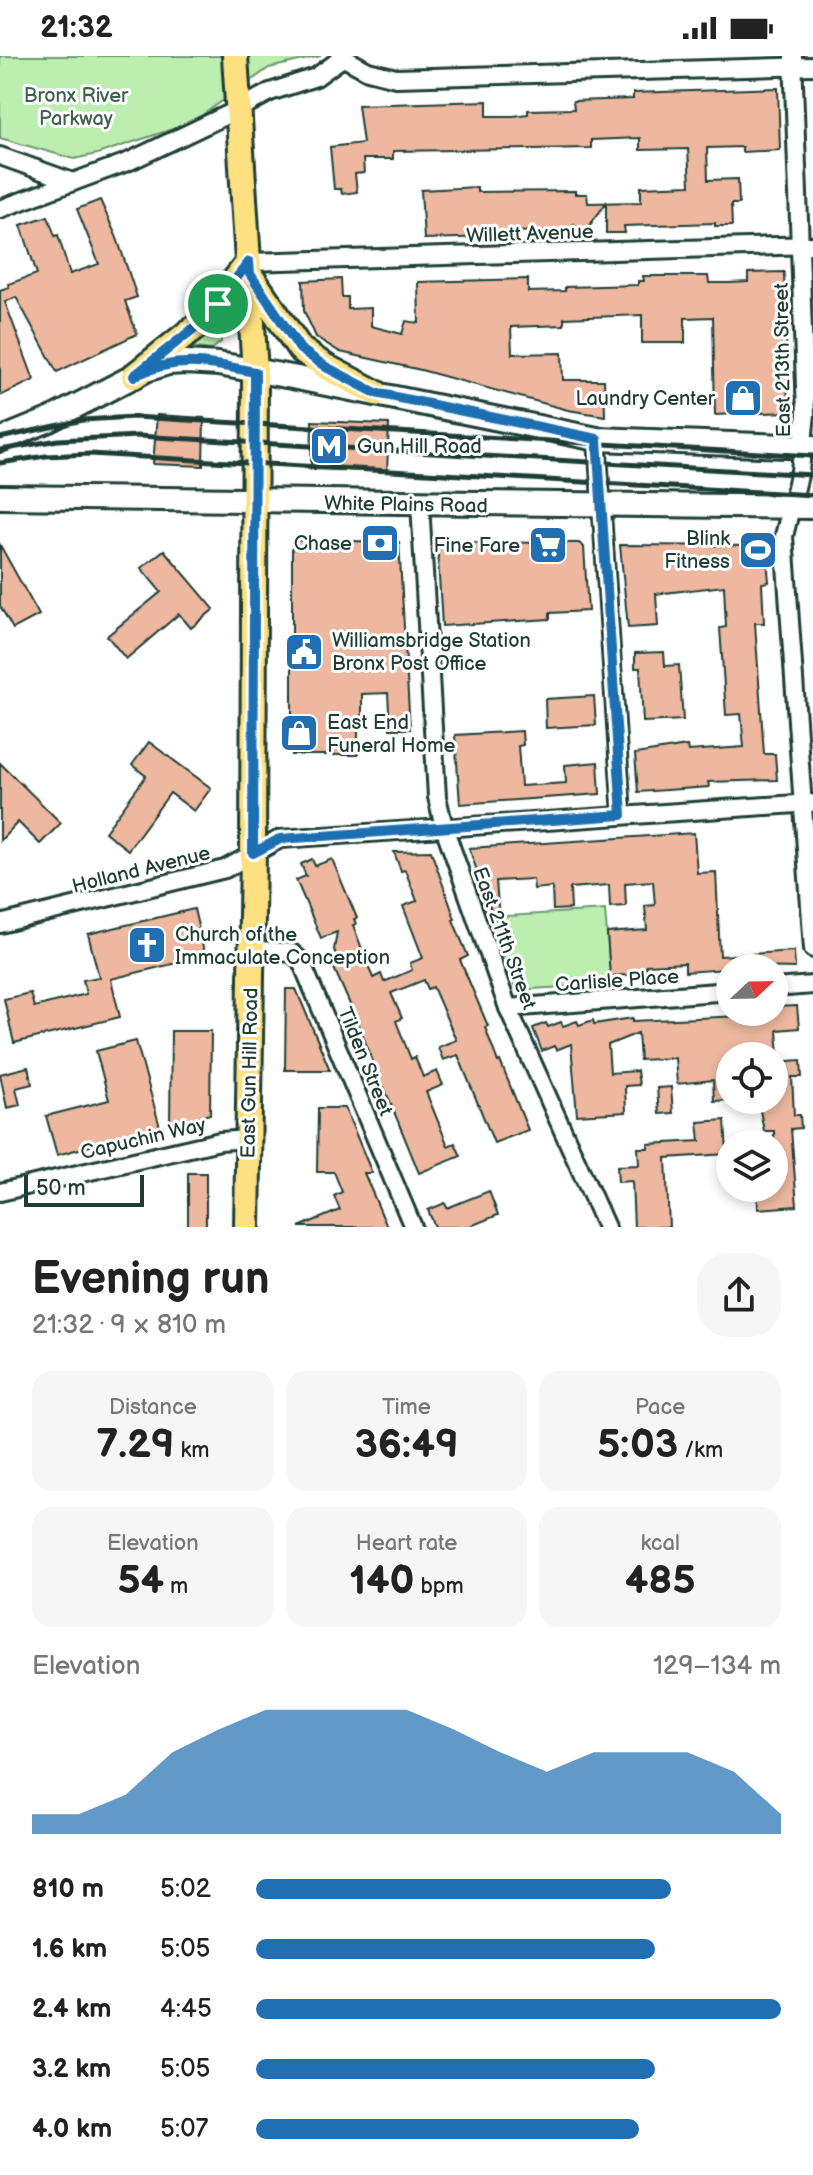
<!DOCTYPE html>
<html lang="en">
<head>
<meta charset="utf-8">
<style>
	:root { --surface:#fff; --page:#f6f6f6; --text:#222; --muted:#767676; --accent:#1f6fb2 }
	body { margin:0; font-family:"Balsamiq Sans",sans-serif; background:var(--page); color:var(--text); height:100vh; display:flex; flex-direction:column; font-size:30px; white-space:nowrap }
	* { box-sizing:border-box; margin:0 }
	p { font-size:26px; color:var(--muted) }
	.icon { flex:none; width:44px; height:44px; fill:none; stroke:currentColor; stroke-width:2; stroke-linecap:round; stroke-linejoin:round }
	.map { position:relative; height:1171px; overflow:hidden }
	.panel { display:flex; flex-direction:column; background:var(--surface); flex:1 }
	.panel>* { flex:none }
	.needle { width:52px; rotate:68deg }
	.buttons { position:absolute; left:716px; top:898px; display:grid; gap:16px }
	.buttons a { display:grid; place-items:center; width:72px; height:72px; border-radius:50%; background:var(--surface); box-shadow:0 4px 12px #0003; font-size:40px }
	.scale { position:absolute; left:24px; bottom:20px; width:120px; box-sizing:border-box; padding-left:8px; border:4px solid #1f3d34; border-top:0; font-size:22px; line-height:28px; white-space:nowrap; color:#1f3d34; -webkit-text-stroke:6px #fff; paint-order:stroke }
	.pin { position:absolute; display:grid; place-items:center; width:68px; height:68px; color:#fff; margin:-34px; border:4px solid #fff; border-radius:50%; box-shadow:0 2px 8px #0007 }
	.round { display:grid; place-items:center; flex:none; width:84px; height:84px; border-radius:32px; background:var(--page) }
	.head { display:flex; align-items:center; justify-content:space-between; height:136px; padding:0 32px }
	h1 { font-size:44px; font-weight:800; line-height:60px }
	.figures { display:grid; grid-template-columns:repeat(3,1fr); gap:12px; height:136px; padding:8px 32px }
	.figures div { display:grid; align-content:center; border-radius:20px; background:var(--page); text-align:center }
	.figures b { font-size:40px; font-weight:800 }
	.figures small { font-size:22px; font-weight:400 }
	.figures p { font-size:22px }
	.chart { height:224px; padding:16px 32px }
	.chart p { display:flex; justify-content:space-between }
	.chart svg { width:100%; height:144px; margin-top:8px; fill:var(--accent); opacity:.7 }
	ul { padding:0 32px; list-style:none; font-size:26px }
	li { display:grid; grid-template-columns:128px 96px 1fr; align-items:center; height:60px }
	li i { height:20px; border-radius:10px; background:var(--accent) }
	.status { display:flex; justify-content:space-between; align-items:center; height:56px; padding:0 40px; background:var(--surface); direction:ltr }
	.status svg { height:22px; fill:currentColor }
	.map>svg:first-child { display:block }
</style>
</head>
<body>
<div class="status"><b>21:32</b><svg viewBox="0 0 49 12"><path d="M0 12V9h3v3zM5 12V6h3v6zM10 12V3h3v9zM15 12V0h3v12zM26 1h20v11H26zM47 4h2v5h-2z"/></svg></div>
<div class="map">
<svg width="813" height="1171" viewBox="0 0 813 1171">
	<rect width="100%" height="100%" fill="#fff"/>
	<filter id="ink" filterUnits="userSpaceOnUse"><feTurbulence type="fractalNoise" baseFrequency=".0125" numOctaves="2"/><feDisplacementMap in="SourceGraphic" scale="16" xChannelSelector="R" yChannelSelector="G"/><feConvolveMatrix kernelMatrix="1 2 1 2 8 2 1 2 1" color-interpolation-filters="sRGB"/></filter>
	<g filter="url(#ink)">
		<g fill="#bbeeaf" stroke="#6d9672" stroke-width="2">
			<polygon points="0,0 321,0 269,12 191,67 97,98 74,103 0,82"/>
			<polygon points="220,264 221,286 211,294 191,291"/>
			<polygon points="605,854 611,928 516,934 489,861"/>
		</g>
		<g fill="#edb89f" stroke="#1f3d34" stroke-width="2">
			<polygon points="778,32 780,94 742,96 742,91 707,92 708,124 738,123 739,148 731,148 732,170 715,170 715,167 624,170 625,177 606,177 606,147 584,177 574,168 569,175 490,176 491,181 424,183 421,134 477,131 477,136 575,135 575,138 587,138 588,147 641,146 641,131 690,129 688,93 640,94 640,82 591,84 591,92 393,95 393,103 363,103 364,117 355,118 357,136 342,138 341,133 334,133 330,91 363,87 358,49 487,45 487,60 514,60 528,58 528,54 574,53 573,45 633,43 633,37"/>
			<polygon points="100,144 117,182 137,241 125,245 137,278 57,316 16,241 5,246 34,324 0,340 0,234 9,231 8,228 37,218 21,169 48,160 55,180 58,179 70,218 99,208 77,153"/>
			<polygon points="784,216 788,356 715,359 713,261 685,262 685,287 642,287 642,259 564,262 564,269 511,271 512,298 562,297 563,324 604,324 605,360 568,354 421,314 340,296 316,281 304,255 303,225 341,223 342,241 348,241 348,253 371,252 371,270 402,278 406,265 419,267 418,226 528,223 528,236 565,235 565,231 638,229 638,225 644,225 643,220 708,220 709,227 729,227 748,226 748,217"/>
			<polygon points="157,359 204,362 203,410 153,408"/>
			<polygon points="312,365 389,368 387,416 311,413"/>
			<polygon points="292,484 399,486 410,673 390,673 388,637 362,638 362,670 358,670 358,699 292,699"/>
			<polygon points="437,486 579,487 584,491 588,555 550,557 550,563 442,570"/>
			<polygon points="0,489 39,559 13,573 0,550"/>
			<polygon points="620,489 766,490 769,526 762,527 764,567 755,567 764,698 775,698 777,724 708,726 709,731 638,736 635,698 687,690 688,695 744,691 741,658 726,659 720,572 726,571 724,530 656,538 658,570 628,572"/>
			<polygon points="164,494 214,553 191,572 179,558 126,603 107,580 161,536 141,512"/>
			<polygon points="664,596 665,610 679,609 683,664 643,666 640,612 635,612 635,597"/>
			<polygon points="594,640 596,669 546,672 545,643"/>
			<polygon points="522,675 523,689 518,690 521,730 566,727 565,709 598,706 600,738 460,748 455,679"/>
			<polygon points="149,686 211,732 194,755 170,737 128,794 105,776 146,720 132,709"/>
			<polygon points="0,707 61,767 40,788 18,766 0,785"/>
			<polygon points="694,777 697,817 716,816 720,900 794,895 795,912 755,911 685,916 685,907 646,909 646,918 610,920 607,877 647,874 645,850 655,849 653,825 625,827 626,850 610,851 609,829 570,832 571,853 553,854 552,831 534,833 533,823 496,825 499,862 494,863 469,792"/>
			<polygon points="431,795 455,863 453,864 468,900 460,904 488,970 485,971 498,1006 500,1005 528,1074 494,1087 458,999 443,1004 438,991 456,984 433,931 428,933 424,924 391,937 402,962 396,965 411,1003 415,1001 423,1021 437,1015 443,1029 426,1036 448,1090 455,1087 461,1100 419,1117 384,1031 379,1027 380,1024 356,962 333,910 340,908 334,894 337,876 321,882 296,824 306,820 301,808 312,803 315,810 332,803 357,862 354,863 356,868 353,869 373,922 381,918 384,926 412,914 410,907 423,902 403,850 417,845 405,814 401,815 394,796"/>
			<polygon points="194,853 205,900 111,923 120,961 14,987 4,943 30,937 34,951 86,938 83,924 99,921 88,878"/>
			<polygon points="286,933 296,933 330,1014 285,1014"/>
			<polygon points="797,950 799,972 777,974 779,1000 764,1000 763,997 728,999 730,1044 714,1045 713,1024 677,1028 675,1002 640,1004 638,977 608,989 610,1017 637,1015 639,1029 625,1030 626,1056 577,1059 571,988 556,994 554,990 542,995 533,972 546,967 548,971 561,966 563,970 577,965 579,969 593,964 594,968 633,962 633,965 762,959 762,956 774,956 774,951"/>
			<polygon points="171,975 211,975 210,1058 170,1069"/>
			<polygon points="136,985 160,1071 57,1099 46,1060 109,1044 96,995"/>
			<polygon points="801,1004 802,1021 792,1021 794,1059 800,1059 801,1072 791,1073 797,1150 758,1153 757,1132 774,1132 774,1075 764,1075 758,1044 774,1044 774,1006"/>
			<polygon points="28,1011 32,1028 16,1032 20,1049 7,1052 0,1018"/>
			<polygon points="671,1031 673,1057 659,1058 657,1032"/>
			<polygon points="318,1052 345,1052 372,1117 364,1117 387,1171 299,1171 340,1154 334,1140 342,1136 334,1116 317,1116"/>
			<polygon points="725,1064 727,1098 666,1102 669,1171 634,1171 632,1125 618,1126 617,1110 639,1109 638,1092 648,1092 648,1088 700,1085 698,1066"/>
			<rect x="188" y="1117" width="18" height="54"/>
			<polygon points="489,1135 498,1159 468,1171 435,1171 428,1154 445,1147 447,1152"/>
		</g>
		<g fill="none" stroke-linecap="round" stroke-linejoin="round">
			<g stroke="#1f3d34" stroke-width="22">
				<g id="street">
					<polyline points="793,0 806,358 800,415 784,480 813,893"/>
					<polyline points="344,2 368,15 396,22 813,10"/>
					<polyline points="0,100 73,126"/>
					<polyline points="0,153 130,105 239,53 270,36 316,21 345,0"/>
					<polyline points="249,206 813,189"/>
					<polyline points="597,383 622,759"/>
					<polyline points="420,447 437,741 444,771 508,952 606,1171"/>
					<polyline points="0,868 225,813 280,783 811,747"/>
					<polyline points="251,893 292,897 301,905 413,1171"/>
					<polyline points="774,932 813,929"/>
					<polyline points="508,952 730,935"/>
					<polyline points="0,1136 220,1085 249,1083"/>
				</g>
			</g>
			<g stroke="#1f3d34" stroke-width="28">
				<g id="secondary">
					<polyline points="0,384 49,364 146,314 168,307 186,306 218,308 292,321 597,383 813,391"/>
					<polyline points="0,441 813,451"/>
				</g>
			</g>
			<g stroke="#1f3d34" stroke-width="30">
				<g id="primary">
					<polyline points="235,0 255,316 253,797 247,1171"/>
					<polyline points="250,219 300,293 326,311 376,337"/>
					<polyline points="134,320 203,265 249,206"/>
				</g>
			</g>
			<use href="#street" stroke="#fff" stroke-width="16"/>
			<use href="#secondary" stroke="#fff" stroke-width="22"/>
			<use href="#primary" stroke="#fde080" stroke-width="24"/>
			<g stroke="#1f3d34" stroke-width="5">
				<polyline points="0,382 83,364 134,361 813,400"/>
				<polyline points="0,394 58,384 138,380 813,419"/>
				<polyline points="0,407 46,400 90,398 813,439"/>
			</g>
		</g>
	</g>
	<g fill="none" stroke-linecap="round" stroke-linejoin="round" filter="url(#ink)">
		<g stroke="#fff" stroke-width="16">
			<path id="route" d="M 249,206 L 250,218 L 300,293 L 326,311 L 376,337 L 597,383 L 622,759 L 280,783 L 253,797 L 255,316 C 210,307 177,299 134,320 L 203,265 Z"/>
		</g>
		<use href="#route" stroke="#1f6fb2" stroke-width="10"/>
	</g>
	<defs>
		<g id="shop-square" transform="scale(2)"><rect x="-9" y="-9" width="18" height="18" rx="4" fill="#1f6fb2" stroke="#fff"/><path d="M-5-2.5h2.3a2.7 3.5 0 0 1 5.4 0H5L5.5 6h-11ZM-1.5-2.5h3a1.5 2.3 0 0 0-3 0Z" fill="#fff"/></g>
		<g id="metro-square" transform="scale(2)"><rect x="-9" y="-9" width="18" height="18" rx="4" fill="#1f6fb2" stroke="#fff"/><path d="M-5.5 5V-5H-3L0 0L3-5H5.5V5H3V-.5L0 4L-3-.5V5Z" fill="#fff"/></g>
		<g id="bank-square" transform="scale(2)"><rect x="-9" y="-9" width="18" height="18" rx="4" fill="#1f6fb2" stroke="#fff"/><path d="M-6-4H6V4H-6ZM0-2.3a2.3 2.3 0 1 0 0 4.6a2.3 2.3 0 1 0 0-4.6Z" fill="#fff"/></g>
		<g id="supermarket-square" transform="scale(2)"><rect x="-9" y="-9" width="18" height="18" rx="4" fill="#1f6fb2" stroke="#fff"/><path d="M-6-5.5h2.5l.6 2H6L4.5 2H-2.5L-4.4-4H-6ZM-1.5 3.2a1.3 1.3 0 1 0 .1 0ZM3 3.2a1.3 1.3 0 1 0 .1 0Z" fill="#fff"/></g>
		<g id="stadium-square" transform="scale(2)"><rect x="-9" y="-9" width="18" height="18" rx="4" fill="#1f6fb2" stroke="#fff"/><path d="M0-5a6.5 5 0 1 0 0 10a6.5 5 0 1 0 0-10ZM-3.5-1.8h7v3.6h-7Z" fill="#fff"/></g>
		<g id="civic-square" transform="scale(2)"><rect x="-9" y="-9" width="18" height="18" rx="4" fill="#1f6fb2" stroke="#fff"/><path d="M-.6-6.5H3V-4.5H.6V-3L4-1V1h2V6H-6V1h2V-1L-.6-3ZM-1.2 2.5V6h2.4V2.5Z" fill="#fff"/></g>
		<g id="church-square" transform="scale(2)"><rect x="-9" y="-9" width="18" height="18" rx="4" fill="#1f6fb2" stroke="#fff"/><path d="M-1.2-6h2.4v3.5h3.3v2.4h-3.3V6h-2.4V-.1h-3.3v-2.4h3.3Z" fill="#fff"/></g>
	</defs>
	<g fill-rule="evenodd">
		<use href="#shop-square" x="743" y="342"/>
		<use href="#metro-square" x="329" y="390"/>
		<use href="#bank-square" x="380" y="487"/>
		<use href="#supermarket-square" x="548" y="489"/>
		<use href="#stadium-square" x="758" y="494"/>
		<use href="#civic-square" x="304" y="596"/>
		<use href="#shop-square" x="299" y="677"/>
		<use href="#church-square" x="147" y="889"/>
	</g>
	<g text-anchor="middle" stroke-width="6" stroke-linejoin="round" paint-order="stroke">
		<g font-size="20" fill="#3e604d" stroke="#fff">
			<text x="76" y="46">Bronx River<tspan x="76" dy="23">Parkway</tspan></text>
		</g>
		<g font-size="20" fill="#1f3d34" stroke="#fff">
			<text transform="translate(530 177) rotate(-2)" y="7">Willett Avenue</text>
			<text transform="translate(782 304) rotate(-91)" y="7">East 213th Street</text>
			<text transform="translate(406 448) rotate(1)" y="7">White Plains Road</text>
			<text transform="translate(141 813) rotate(-14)" y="7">Holland Avenue</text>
			<text transform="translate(505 882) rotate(70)" y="7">East 211th Street</text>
			<text transform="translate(617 924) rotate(-4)" y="7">Carlisle Place</text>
			<text transform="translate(366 1005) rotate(68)" y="7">Tilden Street</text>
			<text transform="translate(249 1017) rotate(-89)" y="7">East Gun Hill Road</text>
			<text transform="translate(143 1082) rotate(-13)" y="7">Capuchin Way</text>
		</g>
		<g font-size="20" fill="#1f3d34" stroke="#fff" text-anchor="end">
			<text x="715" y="349">Laundry Center</text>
			<text x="357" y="397" text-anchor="start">Gun Hill Road</text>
			<text x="730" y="489">Blink<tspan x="730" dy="23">Fitness</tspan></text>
			<text x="352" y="494">Chase</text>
			<text x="520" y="496">Fine Fare</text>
			<text x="332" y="591" text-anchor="start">Williamsbridge Station<tspan x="332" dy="23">Bronx Post Office</tspan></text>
			<text x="327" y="673" text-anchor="start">East End<tspan x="327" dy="23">Funeral Home</tspan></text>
			<text x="175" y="885" text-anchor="start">Church of the<tspan x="175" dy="23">Immaculate Conception</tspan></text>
		</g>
	</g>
</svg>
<div class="buttons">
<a><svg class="needle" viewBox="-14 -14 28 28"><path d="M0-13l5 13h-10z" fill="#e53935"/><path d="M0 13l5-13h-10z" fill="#767676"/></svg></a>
<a><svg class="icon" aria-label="locate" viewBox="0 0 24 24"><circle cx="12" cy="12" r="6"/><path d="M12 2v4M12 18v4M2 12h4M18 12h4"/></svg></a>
<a><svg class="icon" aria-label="layers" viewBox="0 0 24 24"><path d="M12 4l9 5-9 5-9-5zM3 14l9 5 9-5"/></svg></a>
</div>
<div class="scale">50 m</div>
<div class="pin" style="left:218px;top:248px;background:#1e9e55"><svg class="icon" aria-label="arrive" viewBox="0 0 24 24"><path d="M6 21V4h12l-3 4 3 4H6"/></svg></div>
</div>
<section class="panel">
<div class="head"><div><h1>Evening run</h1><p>21:32 · 9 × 810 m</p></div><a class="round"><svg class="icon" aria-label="share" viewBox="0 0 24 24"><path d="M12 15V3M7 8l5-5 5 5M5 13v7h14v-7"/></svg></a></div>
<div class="figures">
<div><p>Distance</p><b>7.29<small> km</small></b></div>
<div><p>Time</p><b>36:49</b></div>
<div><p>Pace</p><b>5:03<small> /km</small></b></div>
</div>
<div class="figures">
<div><p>Elevation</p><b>54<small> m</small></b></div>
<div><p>Heart rate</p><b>140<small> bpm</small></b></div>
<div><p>kcal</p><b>485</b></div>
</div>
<div class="chart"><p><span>Elevation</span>129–134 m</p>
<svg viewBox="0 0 160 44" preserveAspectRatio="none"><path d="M0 44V38L10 38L20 32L30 19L40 12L50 6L60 6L70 6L80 6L90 12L100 19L110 25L120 19L130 19L140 19L150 25L160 38V44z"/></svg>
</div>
<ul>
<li><b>810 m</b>5:02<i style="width:79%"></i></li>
<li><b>1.6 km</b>5:05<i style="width:76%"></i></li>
<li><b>2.4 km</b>4:45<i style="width:100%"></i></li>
<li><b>3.2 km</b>5:05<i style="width:76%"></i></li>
<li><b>4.0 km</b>5:07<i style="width:73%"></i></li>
</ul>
</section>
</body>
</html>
